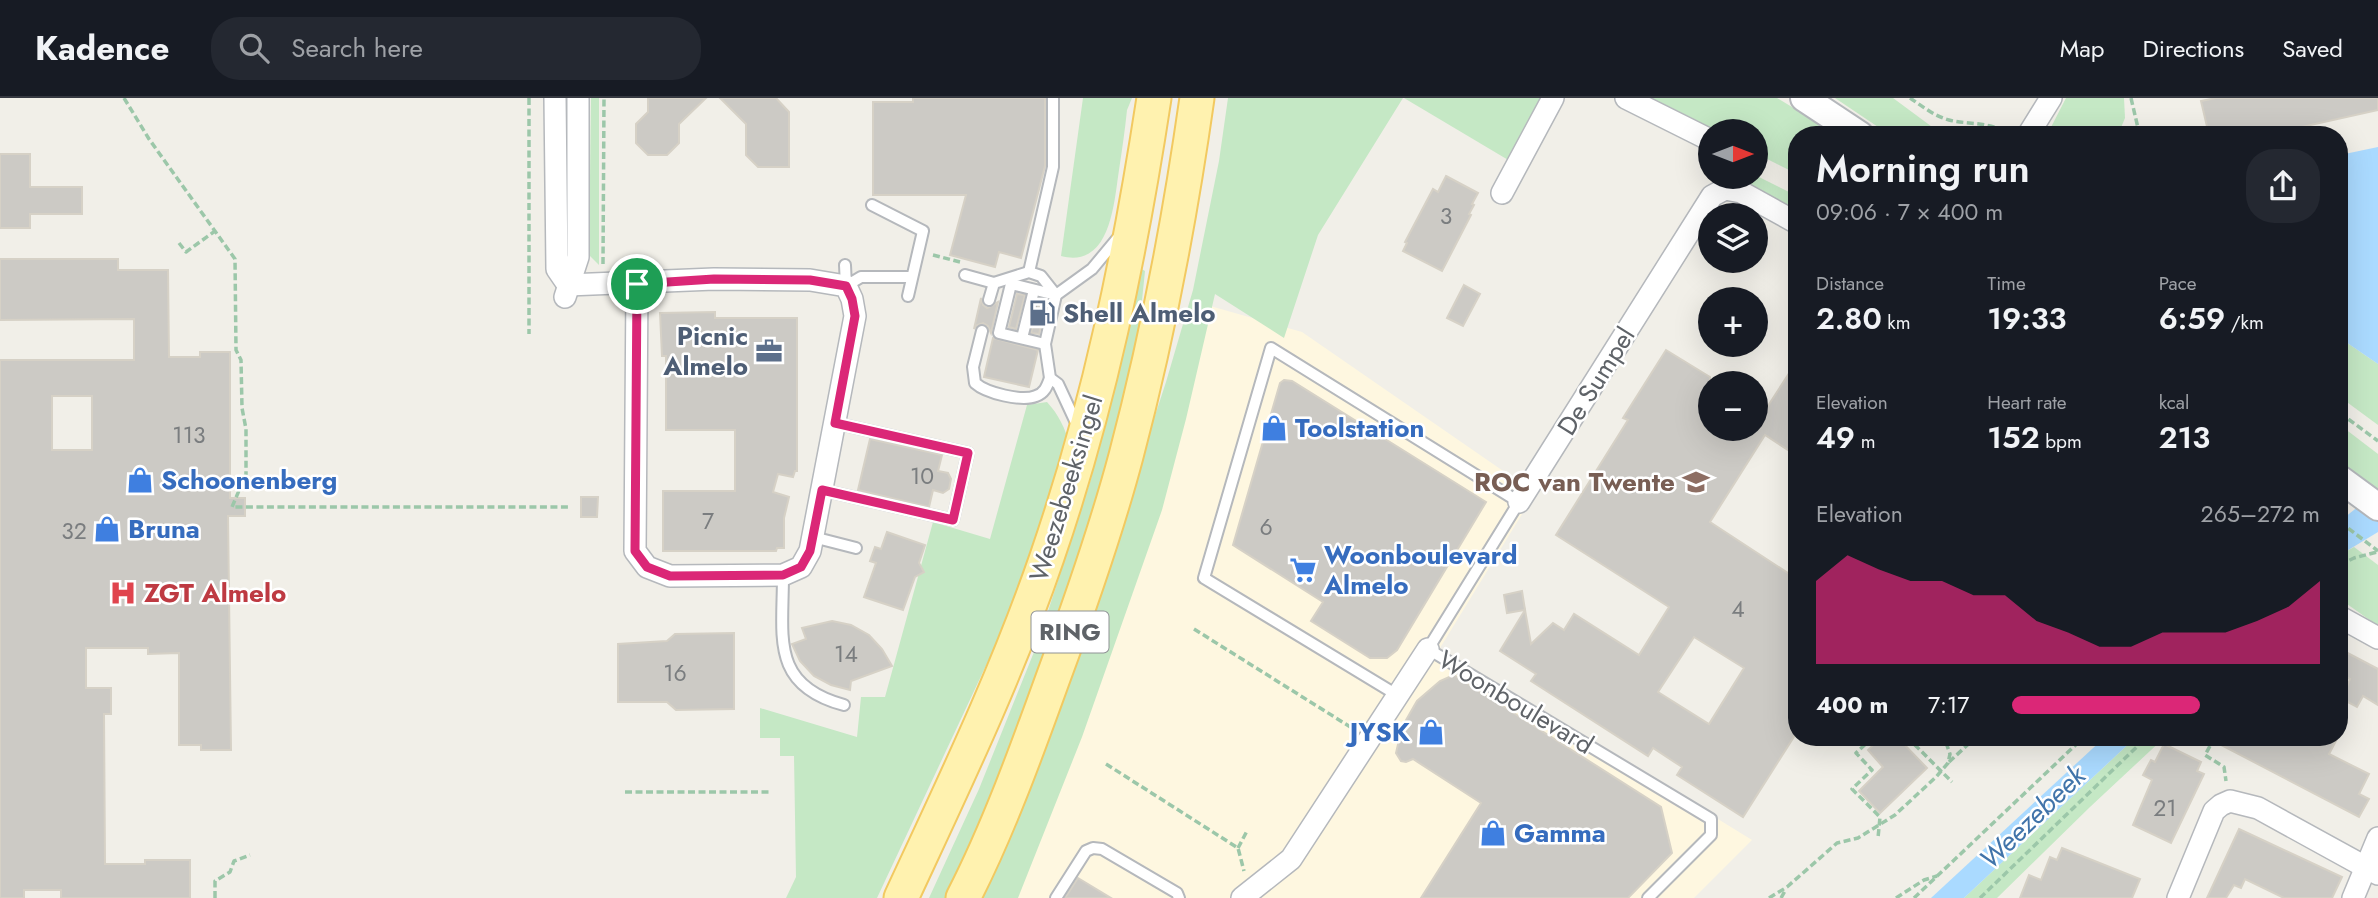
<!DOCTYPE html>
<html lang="en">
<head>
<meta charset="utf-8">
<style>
	:root { --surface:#171b24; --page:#242831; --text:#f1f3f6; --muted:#9ea1a6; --line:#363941; --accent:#db2777 }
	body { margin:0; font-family:Jost,sans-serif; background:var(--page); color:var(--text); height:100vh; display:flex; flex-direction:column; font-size:26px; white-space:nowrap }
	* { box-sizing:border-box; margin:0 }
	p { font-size:23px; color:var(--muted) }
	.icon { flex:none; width:38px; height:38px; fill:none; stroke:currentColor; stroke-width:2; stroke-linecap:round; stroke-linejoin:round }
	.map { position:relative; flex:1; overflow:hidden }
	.side { position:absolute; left:1788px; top:28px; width:560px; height:620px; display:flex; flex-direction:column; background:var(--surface); border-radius:28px; box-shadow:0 7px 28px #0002 }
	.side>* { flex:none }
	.needle { width:46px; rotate:90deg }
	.tools { position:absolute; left:1698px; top:21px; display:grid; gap:14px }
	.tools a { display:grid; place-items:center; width:70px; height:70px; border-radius:50%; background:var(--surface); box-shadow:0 7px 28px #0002; font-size:35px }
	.pin { position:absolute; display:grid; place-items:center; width:60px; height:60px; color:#fff; margin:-30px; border:4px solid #fff; border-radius:50%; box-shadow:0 2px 7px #0007 }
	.round { display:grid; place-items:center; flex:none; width:74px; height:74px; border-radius:28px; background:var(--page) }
	.headline { display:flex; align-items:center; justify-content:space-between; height:119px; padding:0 28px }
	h1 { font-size:38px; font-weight:600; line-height:52px }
	.stats { display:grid; grid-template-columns:repeat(3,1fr); gap:10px; height:119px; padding:7px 28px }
	.stats div { display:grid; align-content:center }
	.stats b { font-size:30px; font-weight:600 }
	.stats small { font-size:19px; font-weight:400 }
	.stats p { font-size:19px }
	.chart { height:196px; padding:14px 28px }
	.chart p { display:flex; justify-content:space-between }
	.chart svg { width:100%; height:126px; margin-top:7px; fill:var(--accent); opacity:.7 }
	ul { padding:0 28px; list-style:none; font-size:23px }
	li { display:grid; grid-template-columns:112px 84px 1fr; align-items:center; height:52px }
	li i { height:18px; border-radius:9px; background:var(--accent) }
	header { display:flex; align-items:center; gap:42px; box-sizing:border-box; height:98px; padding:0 35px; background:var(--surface); border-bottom:2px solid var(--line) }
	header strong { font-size:33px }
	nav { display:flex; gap:38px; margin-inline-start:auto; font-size:24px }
	.search { width:490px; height:63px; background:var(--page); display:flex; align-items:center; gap:18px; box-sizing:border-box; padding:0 24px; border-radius:28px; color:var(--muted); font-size:26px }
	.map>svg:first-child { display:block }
</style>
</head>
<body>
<header>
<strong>Kadence</strong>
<div class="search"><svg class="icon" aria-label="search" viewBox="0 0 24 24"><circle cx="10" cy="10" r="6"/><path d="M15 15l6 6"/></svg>Search here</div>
<nav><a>Map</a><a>Directions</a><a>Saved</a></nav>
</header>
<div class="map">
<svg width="2378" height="800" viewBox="0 0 2378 800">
	<rect width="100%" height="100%" fill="#f1efe8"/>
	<polygon fill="#fef7e0" points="1203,206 1302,234 1535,395 1440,550 1752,742 1694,800 999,800"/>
	<g fill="#c5e8c5">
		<polygon points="591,0 599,0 599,167 589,157"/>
		<path d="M 1083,0 L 1132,0 L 1127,12 C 1125,32 1122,52 1119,72 C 1114,104 1111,171 1061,158 Z"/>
		<polygon points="1228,0 1403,0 1318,137 1284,240 1215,196 1186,321 1162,412 1082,639 1018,800 978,800 1098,492 1166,284 1193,192 1219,63"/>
		<polygon points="1404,0 1559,0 1520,69"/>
		<polygon points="1644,0 1777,0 1838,37 1797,37 1797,76 1755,55 1755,33 1711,33"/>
		<polygon points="1835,0 1893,0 1943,37 1890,37"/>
		<polygon points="2066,0 2124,0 2125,20 2118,37 2047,37"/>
		<polygon points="1755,77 1797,98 1797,117 1746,89 1737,79"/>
		<polygon points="1140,170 1145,173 1134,281 1107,380 1029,615 949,800 929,800 979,691 1038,544 1091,381"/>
		<polygon points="2340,240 2378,266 2378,327 2340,299"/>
		<path d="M 1047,304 C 1059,317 1065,330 1070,348 L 1020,495 L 877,800 L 786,800 L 796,779 L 794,658 L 780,658 L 780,640 L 760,640 L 760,610 L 857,639 L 861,599 L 885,599 L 933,424 L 990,441 L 1027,307 Z"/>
		<polygon points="2340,327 2378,356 2378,393 2340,365"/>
		<polygon points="2354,449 2378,467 2378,528 2340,501 2340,457"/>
		<polygon points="2136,639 2165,639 2090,709 1997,800 1964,800"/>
	</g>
	<g fill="#aadaff">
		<polygon points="2378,49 2378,266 2340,240 2340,57"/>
		<polygon points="2378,393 2378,434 2340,457 2340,423"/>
		<polygon points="2105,639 2136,639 1964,800 1931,800"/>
	</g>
	<g fill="#cccac5" stroke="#d6d1c6" stroke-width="2" fill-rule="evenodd">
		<polygon points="648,0 706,0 679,26 679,45 667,57 648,57 636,45 636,26 648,14"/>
		<polygon points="720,0 776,0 789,14 789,69 758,69 746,57 746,26"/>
		<polygon points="913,0 1045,0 1045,68 1021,160 999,154 995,169 950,157 966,97 873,97 873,4 913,4"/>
		<polygon points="2216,0 2378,0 2378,12 2266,37 2209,37 2201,3"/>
		<polygon points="0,56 30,56 30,89 82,89 82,116 30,116 30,130 0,130"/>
		<polygon points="1446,78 1478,95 1472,106 1474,107 1469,116 1471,117 1442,173 1403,153 1407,145 1405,144 1433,91 1438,94"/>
		<path d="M 0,161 L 118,161 L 118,172 L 168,172 L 169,259 L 200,259 L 200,254 L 230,254 L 230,400 L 245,400 L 245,418 L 228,418 L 231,652 L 201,652 L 201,647 L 179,647 L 179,555 L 148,556 L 148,550 L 86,550 L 86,590 L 111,590 L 111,616 L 104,616 L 105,766 L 145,766 L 145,762 L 190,762 L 190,800 L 61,800 L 61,792 L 24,792 L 24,800 L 0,800 L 0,262 L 134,262 L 134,221 L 0,222 ZM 52,298 L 92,298 L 92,352 L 52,352 Z"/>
		<polygon points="1464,187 1480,196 1463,228 1447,220"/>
		<polygon points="1017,196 1025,197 1016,231 1009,229"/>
		<polygon points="981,200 983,207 987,210 998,204 991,235 988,228 983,225 977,227 974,231"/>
		<polygon points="1040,201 1047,203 1039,236 1031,235"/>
		<polygon points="715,214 715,220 797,220 797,373 795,373 793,379 778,376 773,394 789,399 784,420 784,450 777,450 776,453 663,453 663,393 735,393 735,332 666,332 666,258 662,258 660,215"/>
		<polygon points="993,240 1038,252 1029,289 984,279"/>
		<path d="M 1666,252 L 1710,279 L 1710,331 L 1755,331 L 1755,309 L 1764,314 L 1797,263 L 1797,358 L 1765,337 L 1710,424 L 1797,481 L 1797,634 L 1743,719 L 1677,677 L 1682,669 L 1653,650 L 1648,658 L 1531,583 L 1536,576 L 1500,553 L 1525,512 L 1531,546 L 1553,525 L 1564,532 L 1574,516 L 1639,557 L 1669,509 L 1556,437 L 1628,322 L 1623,320 ZM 1694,539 L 1744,570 L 1709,626 L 1658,594 Z"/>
		<polygon points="1284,282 1292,283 1486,404 1397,552 1387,560 1370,560 1311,523 1323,504 1233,447 1280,285"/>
		<polygon points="870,341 942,357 938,373 948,375 951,381 949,391 943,395 933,392 929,409 858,392"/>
		<polygon points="581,399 598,399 597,419 581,419"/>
		<polygon points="887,434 925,447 919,465 924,474 915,479 903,512 864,499 876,465 870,463 875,449 881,451"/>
		<polygon points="1522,493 1525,512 1507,515 1504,497"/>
		<polygon points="832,523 851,527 869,537 882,551 892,568 851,583 850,592 831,587 814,578 800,563 792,546 806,541 802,530"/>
		<polygon points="734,535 734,611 676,612 667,604 618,604 618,546 667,543 675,536"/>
		<polygon points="2340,551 2378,571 2378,607 2363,598 2357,609 2342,601 2350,581 2340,576"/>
		<polygon points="1454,577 1661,709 1672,755 1628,800 1421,800 1481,705 1413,661 1406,664 1401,663 1396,655 1402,629 1417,603 1440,583"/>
		<polygon points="1882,639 1897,639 1927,670 1880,715 1859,693 1883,669 1868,652"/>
		<polygon points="2206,639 2338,639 2329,656 2369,676 2359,696 2369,701 2359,719"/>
		<polygon points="2164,646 2201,664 2197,673 2204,676 2171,745 2133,727 2152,682 2143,677 2151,662 2155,664"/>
		<polygon points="2239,731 2342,779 2332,800 2284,800 2245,781 2241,790 2234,787 2226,800 2207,800"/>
		<polygon points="2062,750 2140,781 2132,800 2020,800 2029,777 2041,782 2050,759 2057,762"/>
		<polygon points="1078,780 1111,800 1065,800"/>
	</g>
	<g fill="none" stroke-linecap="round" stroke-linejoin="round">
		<g stroke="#b5b8bc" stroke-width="14">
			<g id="service">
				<polyline points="872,107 923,133 908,198"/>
				<polyline points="845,167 846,188 861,179 910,179"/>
				<polyline points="1029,174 1053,69 1053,0"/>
				<polyline points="965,177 994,185"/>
				<polyline points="989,202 994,185 1029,174 1041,178 1056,197"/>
				<path d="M 982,233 L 973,269 L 975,285 C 986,295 1022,304 1036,298 C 1045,295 1047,288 1050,280"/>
				<polyline points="1022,240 1034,192"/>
				<polyline points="1045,246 999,235 1011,186 1056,197"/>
				<polyline points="1078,329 1058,286 1050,280 1045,246 1056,197 1092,171 1117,141"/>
				<polyline points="822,392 953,422 968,355 835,325"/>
				<polyline points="813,439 856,450"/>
				<path d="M 783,477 C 783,539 770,587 844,607"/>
				<polyline points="1397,597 1204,480 1271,250 1519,404 1428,551 1711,721 1711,737 1648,800"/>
				<polyline points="1056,800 1086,753 1093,750 1102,751 1177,795 1179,800"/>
			</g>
		</g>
		<g stroke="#b5b8bc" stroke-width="24">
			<g id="minor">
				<polyline points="555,0 557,171 568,187"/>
				<polyline points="1626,0 1708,41 1710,47"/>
				<polyline points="2028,37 2051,0"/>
				<polyline points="1502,95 1553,0"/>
				<polyline points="568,187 714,181 810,182 846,188 852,201 855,218 810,453 801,469 783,477 670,478 647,469 635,453 637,186"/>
				<polyline points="565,199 578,159 578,0"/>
				<polyline points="1519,404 1712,98 1725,91 1741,94 1797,125"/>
				<polyline points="2340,519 2378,540"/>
				<polyline points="1242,800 1291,761 1428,551"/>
				<polyline points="2178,800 2214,713 2221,707 2230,703 2258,710 2378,776"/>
				<polyline points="2353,800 2378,740"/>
			</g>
		</g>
		<g stroke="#b5b8bc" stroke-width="30">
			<g id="tertiary">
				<polyline points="1804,0 1860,37"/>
				<polyline points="2340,381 2378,409"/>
			</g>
		</g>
		<g stroke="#f2c960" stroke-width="37">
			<g id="primary">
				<path d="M 901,800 C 953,688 1007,576 1047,459 C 1099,308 1130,157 1154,0"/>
				<path d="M 963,800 C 998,732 1027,652 1053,580 C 1080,507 1106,433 1126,358 C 1157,241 1180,120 1197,0"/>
			</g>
		</g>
		<g stroke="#9cc7a9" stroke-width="3.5" stroke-dasharray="7 3.5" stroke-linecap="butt">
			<polyline points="124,0 149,41 235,161 236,252 241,262 242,310 246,331 246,376 232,409 570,409"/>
			<polyline points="529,0 529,236"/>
			<path d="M 1910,0 C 1922,8 1934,18 1949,22 C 1969,27 1990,23 2008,36"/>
			<polyline points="2131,0 2138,30 2136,37"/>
			<polyline points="179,145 186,154 215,133"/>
			<polyline points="933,157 960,164"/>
			<polyline points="603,166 604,0"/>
			<polyline points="2340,315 2378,343"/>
			<polyline points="2340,424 2378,453"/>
			<polyline points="2340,467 2354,460 2377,454"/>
			<polyline points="1194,531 1352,630"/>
			<polyline points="1873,639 1856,655 1872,672 1852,691 1880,719 1878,740"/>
			<polyline points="1907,639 1952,684"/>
			<polyline points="2215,639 2205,657 2224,669 2226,683"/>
			<polyline points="1949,664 1976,639"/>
			<polyline points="1106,666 1238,750 1244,773"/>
			<polyline points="625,694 769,694"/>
			<polyline points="1238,750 1247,733"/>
			<polyline points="215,800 215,783 230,774 234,763 250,757"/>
			<polyline points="1769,800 1787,789 1837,745 1858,740 1895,717 1936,679 1948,665 1950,656 1944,639"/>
			<polyline points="1781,800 1786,791"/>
			<polyline points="1896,800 1924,782 1937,778"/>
			<polyline points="1914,800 2084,639"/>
			<polyline points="1980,800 2147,639"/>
		</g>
		<use href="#service" stroke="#fff" stroke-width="10"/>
		<use href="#minor" stroke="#fff" stroke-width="21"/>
		<use href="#tertiary" stroke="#fff" stroke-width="26"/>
		<use href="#primary" stroke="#fff2af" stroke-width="33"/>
	</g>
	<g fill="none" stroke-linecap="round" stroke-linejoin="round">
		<g stroke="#fff" stroke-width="14">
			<polygon id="route" points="714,181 810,182 846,188 852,201 855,218 835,325 968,355 953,422 822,392 810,453 801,469 783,477 670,478 647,469 635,453 637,186"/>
		</g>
		<use href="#route" stroke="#db2777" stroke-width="9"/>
	</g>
	<defs>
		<g id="fuel-bare" transform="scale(2.1)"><path d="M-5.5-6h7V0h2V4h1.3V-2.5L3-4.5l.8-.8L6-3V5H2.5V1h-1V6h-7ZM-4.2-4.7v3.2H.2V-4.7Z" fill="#5c6f8a" stroke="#fff" stroke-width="2.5" paint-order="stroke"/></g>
		<g id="office-bare" transform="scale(2.1)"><path d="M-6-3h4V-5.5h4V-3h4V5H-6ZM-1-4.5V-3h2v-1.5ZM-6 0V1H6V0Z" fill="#5c6f8a" stroke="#fff" stroke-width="2.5" paint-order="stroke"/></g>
		<g id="shop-bare" transform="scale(2.1)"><path d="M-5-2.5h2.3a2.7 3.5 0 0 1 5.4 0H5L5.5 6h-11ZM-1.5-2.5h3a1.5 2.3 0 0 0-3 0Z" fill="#3f7fe0" stroke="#fff" stroke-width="2.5" paint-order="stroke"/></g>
		<g id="university-bare" transform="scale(2.1)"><path d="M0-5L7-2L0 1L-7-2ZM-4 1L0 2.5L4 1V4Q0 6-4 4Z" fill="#8d6e63" stroke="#fff" stroke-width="2.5" paint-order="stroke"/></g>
		<g id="supermarket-bare" transform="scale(2.1)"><path d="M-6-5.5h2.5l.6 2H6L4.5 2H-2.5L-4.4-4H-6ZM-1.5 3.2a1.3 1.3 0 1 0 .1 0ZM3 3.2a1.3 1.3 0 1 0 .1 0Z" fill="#3f7fe0" stroke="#fff" stroke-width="2.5" paint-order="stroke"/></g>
		<g id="hospital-bare" transform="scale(2.1)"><path d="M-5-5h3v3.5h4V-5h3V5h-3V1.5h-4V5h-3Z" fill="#e0444e" stroke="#fff" stroke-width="2.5" paint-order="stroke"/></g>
	</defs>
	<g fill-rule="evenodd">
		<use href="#fuel-bare" x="1042" y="215"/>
		<use href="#office-bare" x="769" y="253"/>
		<use href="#shop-bare" x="1274" y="330"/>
		<use href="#shop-bare" x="140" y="382"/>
		<use href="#university-bare" x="1696" y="384"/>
		<use href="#shop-bare" x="107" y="431"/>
		<use href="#supermarket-bare" x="1303" y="472"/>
		<use href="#hospital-bare" x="123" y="495"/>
		<use href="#shop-bare" x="1431" y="634"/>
		<use href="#shop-bare" x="1493" y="735"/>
	</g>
	<g text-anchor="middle" stroke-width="5" stroke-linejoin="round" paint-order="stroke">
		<g font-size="23" fill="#7a7d7f">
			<text x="1446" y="126">3</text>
			<text x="189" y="345">113</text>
			<text x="922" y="386">10</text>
			<text x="708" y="431">7</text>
			<text x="1266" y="437">6</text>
			<text x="74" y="441">32</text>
			<text x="1738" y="519">4</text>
			<text x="846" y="564">14</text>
			<text x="675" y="583">16</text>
			<text x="2165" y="718">21</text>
		</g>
		<rect fill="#fff" stroke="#8f9295" stroke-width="2" x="1031.5" y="513.5" width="77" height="41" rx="5"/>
		<g font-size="24" font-weight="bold" fill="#5f6368">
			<text x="1070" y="542">RING</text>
		</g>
		<g font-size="26" font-weight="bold" fill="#4e5e75" stroke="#fff" text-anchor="start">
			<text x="1063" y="224">Shell Almelo</text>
			<text x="748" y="247" text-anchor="end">Picnic<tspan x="748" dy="30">Almelo</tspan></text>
		</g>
		<g font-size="26" fill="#5f6368" stroke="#fff">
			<text transform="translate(1596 283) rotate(-58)" y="9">De Sumpel</text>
			<text transform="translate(1066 390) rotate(-73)" y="9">Weezebeeksingel</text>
			<text transform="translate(1516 604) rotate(31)" y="9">Woonboulevard</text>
		</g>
		<g font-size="26" font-weight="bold" fill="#366cbe" stroke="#fff" text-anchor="start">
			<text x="1295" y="339">Toolstation</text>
			<text x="161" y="391">Schoonenberg</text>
			<text x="128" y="440">Bruna</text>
			<text x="1324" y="466">Woonboulevard<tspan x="1324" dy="30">Almelo</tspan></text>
			<text x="1410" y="643" text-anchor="end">JYSK</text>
			<text x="1514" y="744">Gamma</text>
		</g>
		<g font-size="26" font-weight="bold" fill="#785e54" stroke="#fff" text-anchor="end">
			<text x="1675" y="393">ROC van Twente</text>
		</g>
		<g font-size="26" font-weight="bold" fill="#be3a42" stroke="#fff" text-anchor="start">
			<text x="144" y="504">ZGT Almelo</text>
		</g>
		<g font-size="28" font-style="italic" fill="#4174aa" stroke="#fff">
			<text transform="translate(2032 719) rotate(-44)" y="10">Weezebeek</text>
		</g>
	</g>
</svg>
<div class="tools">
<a><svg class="needle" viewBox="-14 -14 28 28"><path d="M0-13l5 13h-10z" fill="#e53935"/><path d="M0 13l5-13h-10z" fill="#9ea1a6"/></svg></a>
<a><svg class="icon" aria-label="layers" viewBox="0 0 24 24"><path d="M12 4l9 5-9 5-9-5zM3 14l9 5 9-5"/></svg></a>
<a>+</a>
<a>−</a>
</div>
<div class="pin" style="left:637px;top:186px;background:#1e9e55"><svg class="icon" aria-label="arrive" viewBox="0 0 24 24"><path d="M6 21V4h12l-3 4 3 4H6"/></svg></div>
<section class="side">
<div class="headline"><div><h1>Morning run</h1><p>09:06 · 7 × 400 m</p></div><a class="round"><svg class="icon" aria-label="share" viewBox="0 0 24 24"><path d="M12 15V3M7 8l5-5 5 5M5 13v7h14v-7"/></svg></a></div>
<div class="stats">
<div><p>Distance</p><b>2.80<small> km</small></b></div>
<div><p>Time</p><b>19:33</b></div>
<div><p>Pace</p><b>6:59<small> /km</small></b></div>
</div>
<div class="stats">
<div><p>Elevation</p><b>49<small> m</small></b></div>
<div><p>Heart rate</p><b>152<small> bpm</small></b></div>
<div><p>kcal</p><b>213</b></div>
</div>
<div class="chart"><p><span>Elevation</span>265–272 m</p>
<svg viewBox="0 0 160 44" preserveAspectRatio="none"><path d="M0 44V15L10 6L20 11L30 15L40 15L50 20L60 20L70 29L80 33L90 38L100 38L110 33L120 33L130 33L140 29L150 24L160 15V44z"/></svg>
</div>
<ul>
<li><b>400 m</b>7:17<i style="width:61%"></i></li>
</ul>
</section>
</div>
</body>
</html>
